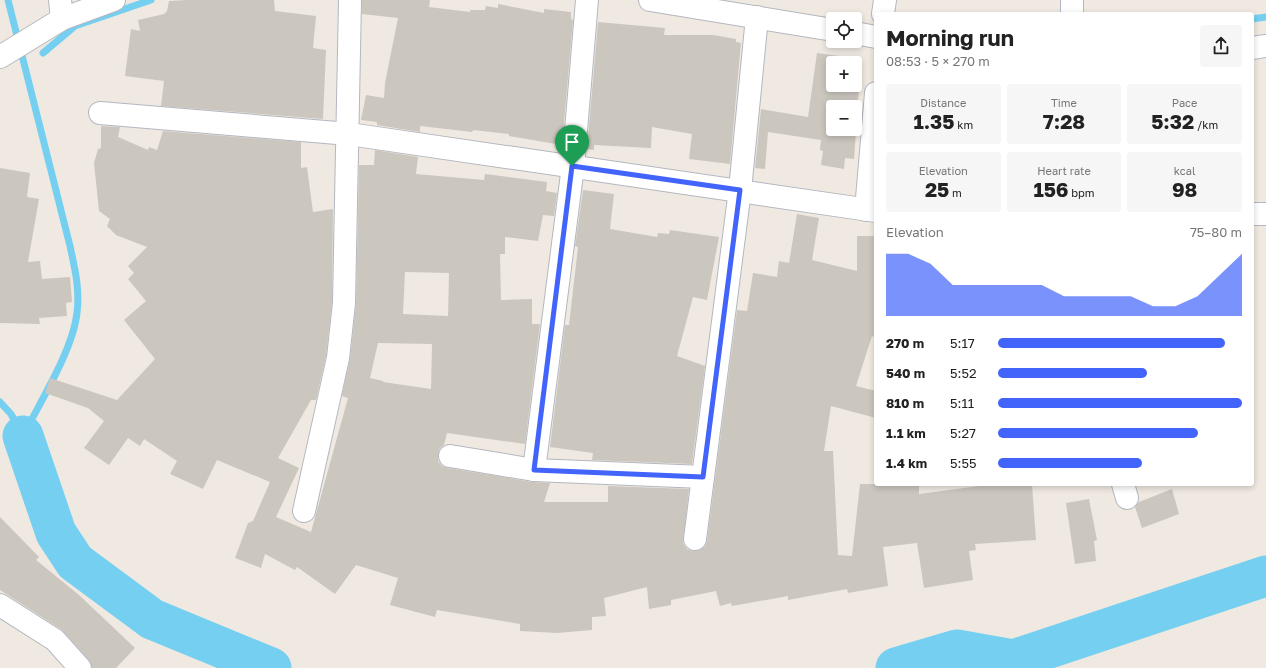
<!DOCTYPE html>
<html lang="en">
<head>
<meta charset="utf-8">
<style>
	:root { --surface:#fff; --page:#f6f6f6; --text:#222; --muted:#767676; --accent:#4264fb }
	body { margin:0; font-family:"Golos Text",sans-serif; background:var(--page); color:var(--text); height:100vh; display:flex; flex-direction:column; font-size:15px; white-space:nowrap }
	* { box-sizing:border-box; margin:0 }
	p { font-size:13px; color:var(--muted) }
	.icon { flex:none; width:22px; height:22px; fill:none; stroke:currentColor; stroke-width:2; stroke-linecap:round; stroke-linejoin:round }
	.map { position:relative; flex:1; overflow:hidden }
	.side { position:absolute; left:874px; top:12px; width:380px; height:474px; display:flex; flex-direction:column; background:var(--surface); border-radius:4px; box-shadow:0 2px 6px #0003 }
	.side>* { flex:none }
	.buttons { position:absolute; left:826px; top:12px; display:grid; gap:8px }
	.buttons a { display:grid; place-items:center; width:36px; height:36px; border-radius:4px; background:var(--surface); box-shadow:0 2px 6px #0003; font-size:20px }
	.pin { position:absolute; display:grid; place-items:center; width:34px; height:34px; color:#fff; margin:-41px -17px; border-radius:50% 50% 50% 0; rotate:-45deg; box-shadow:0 0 4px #0007 }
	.pin .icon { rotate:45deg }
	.round { display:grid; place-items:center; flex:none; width:42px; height:42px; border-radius:4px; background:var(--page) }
	.head { display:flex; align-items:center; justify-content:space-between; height:68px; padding:0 12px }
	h1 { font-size:22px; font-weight:700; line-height:30px }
	.stats { display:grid; grid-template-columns:repeat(3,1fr); gap:6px; height:68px; padding:4px 12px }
	.stats div { display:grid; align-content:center; border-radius:4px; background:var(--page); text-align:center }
	.stats b { font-size:20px; font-weight:700 }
	.stats small { font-size:11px; font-weight:400 }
	.stats p { font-size:11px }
	.chart { height:112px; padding:8px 12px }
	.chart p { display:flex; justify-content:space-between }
	.chart svg { width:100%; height:72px; margin-top:4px; fill:var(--accent); opacity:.7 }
	ul { padding:0 12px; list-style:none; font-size:13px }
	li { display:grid; grid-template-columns:64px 48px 1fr; align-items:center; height:30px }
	li i { height:10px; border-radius:5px; background:var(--accent) }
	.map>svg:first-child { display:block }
</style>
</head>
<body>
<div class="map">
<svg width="1266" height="668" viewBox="0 0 1266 668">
	<rect width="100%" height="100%" fill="#efe9e1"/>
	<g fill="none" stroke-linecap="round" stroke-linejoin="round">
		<g stroke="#75cff0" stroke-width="7">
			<path d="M 8,0 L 70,246 C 75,269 80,290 77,313 C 73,350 40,402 23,436"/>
			<polyline points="1252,19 1266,17"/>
			<polyline points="43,53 75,26 151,0"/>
			<polyline points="0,402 11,414 23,436"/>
		</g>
		<g stroke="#75cff0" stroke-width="41">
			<polyline points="23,436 56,533 75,562 152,619 271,668"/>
			<polyline points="896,668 957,650 1013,660 1266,576"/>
		</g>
	</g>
	<g fill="#cbc7bf" fill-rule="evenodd">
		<polygon points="187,0 274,0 275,11 316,16 313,48 326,50 323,119 161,106 164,81 125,76 131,29 140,31 138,20 164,14 167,11 169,1"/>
		<polygon points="362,0 430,0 429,7 470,12 470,10 485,10 486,6 498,8 498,4 544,13 544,9 571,12 571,19 573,20 562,145 509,136 509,134 473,130 472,132 420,126 420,132 377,125 377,122 361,120 366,95 384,98 385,83 398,18 362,14"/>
		<polygon points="598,22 665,28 664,35 713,35 736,39 736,42 741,43 730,164 689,159 692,134 652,127 651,148 594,145 594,150 587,149"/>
		<path d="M 817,53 L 861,59 L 854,159 L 845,158 L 844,169 L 821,165 L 823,151 L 820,150 L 821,140 L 768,132 L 765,169 L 755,168 L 761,109 L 808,117 ZM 833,63 L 855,63 L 855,85 L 833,85 ZM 833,107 L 855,107 L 855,129 L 833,129 Z"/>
		<path d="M 101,126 L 120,127 L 118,137 L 148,150 L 149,147 L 157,150 L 163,131 L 301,142 L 301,168 L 307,167 L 313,212 L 333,209 L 332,302 L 326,356 L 316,400 L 311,400 L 278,458 L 299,468 L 276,517 L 311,532 L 348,398 L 342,396 L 350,359 L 356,304 L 359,165 L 374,165 L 375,150 L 418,157 L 416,174 L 484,180 L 485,174 L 501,176 L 547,182 L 546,191 L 557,193 L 554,216 L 543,215 L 538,241 L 505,237 L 505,254 L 500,254 L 501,300 L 532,299 L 532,324 L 540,324 L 525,444 L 447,433 L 444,445 L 440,448 L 438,454 L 438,461 L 442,466 L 448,468 L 532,482 L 550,483 L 544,502 L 608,502 L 608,486 L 689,489 L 683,543 L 687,549 L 693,551 L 700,550 L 705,546 L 707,541 L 737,310 L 747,311 L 753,273 L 777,277 L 779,261 L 789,263 L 797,214 L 819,218 L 812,260 L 857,271 L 857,236 L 876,236 L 876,338 L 872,336 L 856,386 L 876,391 L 876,418 L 831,406 L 824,451 L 833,451 L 838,555 L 852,556 L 860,484 L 919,484 L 919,494 L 994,484 L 1032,484 L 1036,540 L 975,544 L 976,550 L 969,551 L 973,580 L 924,588 L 917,543 L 883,547 L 888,586 L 848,593 L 847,589 L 788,600 L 788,596 L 732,606 L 731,603 L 720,606 L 716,591 L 671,600 L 671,605 L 649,609 L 647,587 L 604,598 L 606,616 L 592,617 L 592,630 L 557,633 L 520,631 L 520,624 L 437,610 L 435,617 L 390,605 L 398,578 L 356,565 L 335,594 L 297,567 L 295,570 L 265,554 L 261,568 L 235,558 L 248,523 L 253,521 L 270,482 L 217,460 L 203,489 L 170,474 L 177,461 L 144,439 L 140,446 L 128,438 L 109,465 L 84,448 L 104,421 L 88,408 L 45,393 L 50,378 L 117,400 L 155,359 L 124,320 L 146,301 L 128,279 L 134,273 L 128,266 L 147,247 L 116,235 L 107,226 L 110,219 L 99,211 L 94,163 L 98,149 L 101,148 ZM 405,272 L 449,273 L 448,316 L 403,314 ZM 378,343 L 432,344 L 431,389 L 383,382 L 383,381 L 370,378 Z"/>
		<polygon points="0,168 30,173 27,197 39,199 28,262 40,261 42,279 70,277 72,302 66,303 67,316 39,318 40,324 0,323"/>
		<polygon points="583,190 614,194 610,229 657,237 658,233 669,234 670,230 719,237 707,300 693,297 677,356 705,366 692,464 592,460 593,453 550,447 565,325 569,325 578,247 575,246"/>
		<polygon points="1172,489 1179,514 1142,528 1135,507 1139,502"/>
		<polygon points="1089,499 1097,540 1094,541 1096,561 1075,564 1066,503"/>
		<polygon points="0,517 39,557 36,560 79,595 135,648 116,668 92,668 89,660 62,630 0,590"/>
	</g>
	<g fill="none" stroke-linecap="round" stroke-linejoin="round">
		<g stroke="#b4b7c1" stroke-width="24">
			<g id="street">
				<polyline points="60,0 62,19"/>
				<polyline points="1072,0 1072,14"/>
				<polyline points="883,14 885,0"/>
				<polyline points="100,113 349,134 876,211"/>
				<polyline points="866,210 876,93"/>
				<polyline points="1252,214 1266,214"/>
				<polyline points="450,456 534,470 703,477"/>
				<polyline points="534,470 573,166 587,0"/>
				<polyline points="1123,484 1127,498"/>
				<polyline points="304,511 338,358 344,303 350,0"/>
				<polyline points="695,539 740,190 757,17"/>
				<polyline points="0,605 55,640 80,668"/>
			</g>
		</g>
		<g stroke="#b4b7c1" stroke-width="24">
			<g id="secondary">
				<polyline points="650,0 833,30"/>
				<polyline points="855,33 876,37"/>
				<polyline points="1252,48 1266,46"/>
				<polyline points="0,57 62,19 114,0"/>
			</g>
		</g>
		<use href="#street" stroke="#fff" stroke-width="22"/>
		<use href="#secondary" stroke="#fff" stroke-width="22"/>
	</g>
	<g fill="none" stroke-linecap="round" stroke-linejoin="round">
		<g stroke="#fff" stroke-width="8">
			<polygon id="route" points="572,166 740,190 703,477 534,470"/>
		</g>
		<use href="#route" stroke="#4264fb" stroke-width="5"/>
	</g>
</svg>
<div class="buttons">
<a><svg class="icon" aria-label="locate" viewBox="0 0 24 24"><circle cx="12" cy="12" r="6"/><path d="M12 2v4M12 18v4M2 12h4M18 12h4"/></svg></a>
<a>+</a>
<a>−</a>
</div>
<div class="pin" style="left:572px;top:166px;background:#1e9e55"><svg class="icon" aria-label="arrive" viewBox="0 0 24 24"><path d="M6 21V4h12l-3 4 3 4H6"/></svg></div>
<section class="side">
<div class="head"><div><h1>Morning run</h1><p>08:53 · 5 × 270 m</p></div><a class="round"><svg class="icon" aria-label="share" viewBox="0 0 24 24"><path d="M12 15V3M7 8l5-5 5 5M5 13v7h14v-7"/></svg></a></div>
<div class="stats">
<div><p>Distance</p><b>1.35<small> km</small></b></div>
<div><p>Time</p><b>7:28</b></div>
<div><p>Pace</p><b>5:32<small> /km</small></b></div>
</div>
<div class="stats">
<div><p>Elevation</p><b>25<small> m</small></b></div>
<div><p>Heart rate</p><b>156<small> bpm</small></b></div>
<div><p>kcal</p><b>98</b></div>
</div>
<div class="chart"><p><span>Elevation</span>75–80 m</p>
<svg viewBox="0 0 160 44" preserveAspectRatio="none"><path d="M0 44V6L10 6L20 12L30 25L40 25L50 25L60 25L70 25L80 32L90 32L100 32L110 32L120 38L130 38L140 32L150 19L160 6V44z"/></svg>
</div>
<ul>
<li><b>270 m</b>5:17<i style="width:93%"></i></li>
<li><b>540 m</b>5:52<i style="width:61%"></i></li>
<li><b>810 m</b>5:11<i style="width:100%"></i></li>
<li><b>1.1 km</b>5:27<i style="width:82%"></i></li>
<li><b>1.4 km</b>5:55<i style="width:59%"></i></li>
</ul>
</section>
</div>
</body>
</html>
